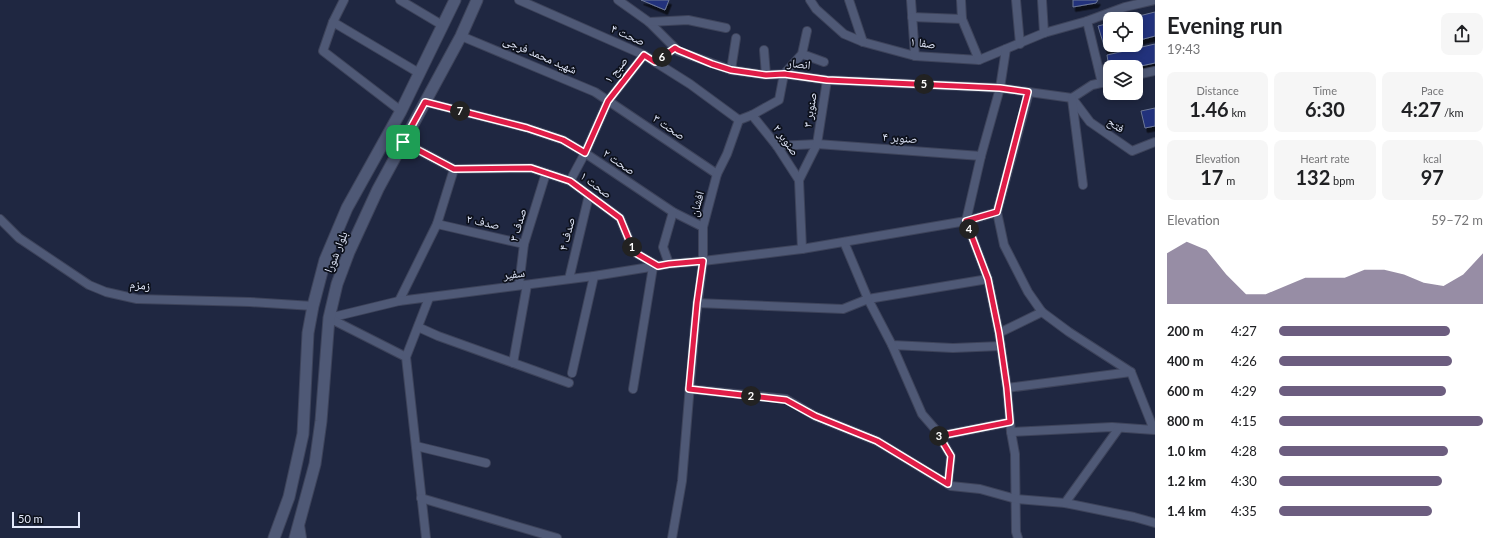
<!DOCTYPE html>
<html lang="en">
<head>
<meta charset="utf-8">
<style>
	:root { --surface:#fff; --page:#f6f6f6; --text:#202124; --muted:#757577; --accent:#6c5d7f }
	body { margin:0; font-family:Lato,"Noto Naskh Arabic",sans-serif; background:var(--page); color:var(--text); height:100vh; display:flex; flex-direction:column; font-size:15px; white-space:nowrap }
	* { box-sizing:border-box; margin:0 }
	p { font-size:13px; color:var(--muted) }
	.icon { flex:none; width:22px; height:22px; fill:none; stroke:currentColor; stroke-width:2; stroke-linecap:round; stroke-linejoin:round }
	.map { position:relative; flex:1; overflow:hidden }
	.drawer { display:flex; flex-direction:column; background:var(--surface); width:340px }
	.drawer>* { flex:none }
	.fabs { position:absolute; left:1103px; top:12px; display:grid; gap:8px }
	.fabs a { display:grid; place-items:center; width:40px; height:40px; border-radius:8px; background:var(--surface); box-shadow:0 2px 6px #0003; font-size:20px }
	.scale { position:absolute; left:12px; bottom:10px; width:68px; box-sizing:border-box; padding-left:4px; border:2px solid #e3e9fb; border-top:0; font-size:11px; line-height:14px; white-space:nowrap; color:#e3e9fb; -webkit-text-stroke:3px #0d111c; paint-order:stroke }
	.pin { position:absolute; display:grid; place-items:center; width:34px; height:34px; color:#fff; margin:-17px; border-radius:8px; box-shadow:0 2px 6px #0006 }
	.km { position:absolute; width:20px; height:20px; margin:-10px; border-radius:50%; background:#222; color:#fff; font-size:11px; line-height:20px; text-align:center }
	.round { display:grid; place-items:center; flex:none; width:42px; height:42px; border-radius:8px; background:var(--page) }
	.head { display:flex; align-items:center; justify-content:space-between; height:68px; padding:0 12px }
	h1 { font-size:22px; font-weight:700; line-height:30px }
	.metrics { display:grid; grid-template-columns:repeat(3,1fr); gap:6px; height:68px; padding:4px 12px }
	.metrics div { display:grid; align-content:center; border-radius:8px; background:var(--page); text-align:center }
	.metrics b { font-size:20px; font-weight:700 }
	.metrics small { font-size:11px; font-weight:400 }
	.metrics p { font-size:11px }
	.chart { height:112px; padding:8px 12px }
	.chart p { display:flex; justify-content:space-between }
	.chart svg { width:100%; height:72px; margin-top:4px; fill:var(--accent); opacity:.7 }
	ul { padding:0 12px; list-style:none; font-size:13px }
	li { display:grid; grid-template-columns:64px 48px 1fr; align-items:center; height:30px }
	li i { height:10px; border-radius:5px; background:var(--accent) }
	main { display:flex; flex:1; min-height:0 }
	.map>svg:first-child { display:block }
</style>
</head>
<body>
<main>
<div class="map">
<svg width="1155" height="538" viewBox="0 0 1155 538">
	<defs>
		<filter id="shadow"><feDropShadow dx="2.5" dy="4.5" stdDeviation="0" flood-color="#0009"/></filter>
	</defs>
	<rect width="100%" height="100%" fill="#1f2741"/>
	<g fill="#20307b" stroke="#6d7896" filter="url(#shadow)">
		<polygon points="641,0 669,0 665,10"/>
		<polygon points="1073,0 1098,0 1096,3 1073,7"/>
		<polygon points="1155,12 1155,36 1136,41 1136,19 1127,19"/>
		<polygon points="1110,23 1110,45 1121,45 1105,49 1098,26"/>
		<polygon points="1155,44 1155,63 1136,67 1109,68 1107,55"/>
		<polygon points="1155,108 1155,126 1145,128 1141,111"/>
	</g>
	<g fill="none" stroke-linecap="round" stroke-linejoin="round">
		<g stroke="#3d435a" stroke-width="10">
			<g id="minor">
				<polyline points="344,0 333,22 419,73"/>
				<polyline points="400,0 442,25"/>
				<polyline points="519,0 644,55 690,84 739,120"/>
				<polyline points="618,0 649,22 678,51 731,70 766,75 784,74 827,80 1000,88 1072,98 1092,85 1110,81"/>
				<polyline points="810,0 816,9 844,34 863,42 915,56 979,60 1044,33 1087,21 1125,7 1155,0"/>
				<polyline points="849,0 863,42"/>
				<polyline points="911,0 915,56"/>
				<polyline points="961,0 962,19 979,60"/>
				<polyline points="1016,0 1020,44"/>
				<polyline points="1042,0 1044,33"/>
				<polyline points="912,17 962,19"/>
				<polyline points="1087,21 1102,83"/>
				<polyline points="333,22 323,51 401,111"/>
				<polyline points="649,22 688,20 726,28"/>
				<polyline points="461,36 595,92 717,174"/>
				<polyline points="764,50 766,75"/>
				<polyline points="802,54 824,62"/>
				<polyline points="655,62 675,48"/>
				<polyline points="731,70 736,38"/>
				<polyline points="1136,75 1155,71"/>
				<polyline points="1072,98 1090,122 1132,151 1155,142"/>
				<polyline points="1072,99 1083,185"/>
				<polyline points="425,102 527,128 563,140 585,153 673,212 703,227"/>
				<polyline points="752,115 777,146 799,180"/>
				<polyline points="403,142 454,169 531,168 570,181 620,218 634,252 658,266"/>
				<polyline points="777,146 817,144 981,156"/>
				<polyline points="570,181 585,153 608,101 644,55"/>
				<polyline points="997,212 966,221 988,279 999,333 1007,388 1011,432 1015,454 1016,532 1018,538"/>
				<polyline points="0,219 19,238 89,285 106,292 137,299 250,302 313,306"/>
				<polyline points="437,224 524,244"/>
				<polyline points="802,249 799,180 817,144 827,80"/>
				<polyline points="669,264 663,247 673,212"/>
				<polyline points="569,279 589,195"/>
				<polyline points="988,279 868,299 892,345 953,348 1001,346"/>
				<polyline points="519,285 524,244 546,173"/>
				<polyline points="399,301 437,224 454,169"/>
				<polyline points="697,303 843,309 868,299 844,242"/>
				<polyline points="329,318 399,301 594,276 669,264 703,261 802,249 966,221 981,156 1000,88 1006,49"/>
				<polyline points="329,318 406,357 426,538"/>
				<polyline points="418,327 438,336 569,383"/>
				<polyline points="999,333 1042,312"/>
				<polyline points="892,345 922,414 935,429 951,456 948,484"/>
				<polyline points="406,357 429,298"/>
				<polyline points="513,363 527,285"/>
				<polyline points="572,373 594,276"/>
				<polyline points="1007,388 1131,372"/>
				<polyline points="633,389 653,267"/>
				<polyline points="689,389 786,399 815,416 877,441 951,486 980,489 1016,499 1065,503 1134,517 1155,523"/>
				<polyline points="1011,432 1112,427 1154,430 1131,372 1069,332 1042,312 1028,292 1004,245 997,212 1029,92"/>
				<polyline points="939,436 1010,422"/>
				<polyline points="416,446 486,463"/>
				<polyline points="421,498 557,538"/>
				<polyline points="1065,503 1119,428"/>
				<polyline points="300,525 302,538"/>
				<polyline points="672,538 682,481 695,325 703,261 703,227 717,174 727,154 739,120 752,115 779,100 784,74 802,54 807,31"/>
			</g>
		</g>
		<g stroke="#3d435a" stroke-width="13">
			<g id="secondary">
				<polyline points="274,538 289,497 303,434 308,333 313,306 325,260 347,208 401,111 455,0"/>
				<polyline points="295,538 315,464 321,421 329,318 337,284 349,252 378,189 461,36 477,0"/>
			</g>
		</g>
		<use href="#minor" stroke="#4f5976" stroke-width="8"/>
		<use href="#secondary" stroke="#4f5976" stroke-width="11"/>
	</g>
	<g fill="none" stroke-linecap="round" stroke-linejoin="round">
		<g stroke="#fff" stroke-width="8">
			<polygon id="route" points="675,48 678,50 712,64 731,70 766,75 784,74 827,80 1000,88 1028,92 997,212 966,221 988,279 999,333 1007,388 1010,422 939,436 951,456 948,484 877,441 815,416 786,400 689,389 697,303 703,261 669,264 658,266 634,252 620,218 570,181 531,168 454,169 403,142 425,102 527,128 563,140 585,153 608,101 644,55 655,62"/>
		</g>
		<use href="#route" stroke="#e11d48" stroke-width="5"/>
	</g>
	<g text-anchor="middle" stroke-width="3.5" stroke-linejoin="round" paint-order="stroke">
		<g font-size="12" fill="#e3e9fb" stroke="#0d111c">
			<text transform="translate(628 35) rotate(24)" y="4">صحت ۴</text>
			<text transform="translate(923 43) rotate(7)" y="4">صفا ۱</text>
			<text transform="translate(540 55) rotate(23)" y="4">شهید محمد فرجی</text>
			<text transform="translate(799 64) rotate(6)" y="4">انصار</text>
			<text transform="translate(616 70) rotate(-52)" y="4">صبح ۱</text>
			<text transform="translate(810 110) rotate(-81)" y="4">صنوبر ۳</text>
			<text transform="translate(1116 125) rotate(35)" y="4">فتح</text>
			<text transform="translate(669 127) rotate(34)" y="4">صحت ۳</text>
			<text transform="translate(900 138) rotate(4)" y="4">صنوبر ۴</text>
			<text transform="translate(786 140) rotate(54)" y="4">صنوبر ۲</text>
			<text transform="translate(619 162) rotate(34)" y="4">صحت ۲</text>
			<text transform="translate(596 185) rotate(37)" y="4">صحت ۱</text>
			<text transform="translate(697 204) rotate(-75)" y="4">افشان</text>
			<text transform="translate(483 222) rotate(12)" y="4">صدف ۲</text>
			<text transform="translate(518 225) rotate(-74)" y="4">صدف ۳</text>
			<text transform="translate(567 234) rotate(-76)" y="4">صدف ۴</text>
			<text transform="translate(336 252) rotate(-68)" y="4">بلوار شورا</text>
			<text transform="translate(514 274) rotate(-7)" y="4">سفیر</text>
			<text transform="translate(140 285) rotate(6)" y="4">زمزم</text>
		</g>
	</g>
</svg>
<div class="fabs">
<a><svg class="icon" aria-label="locate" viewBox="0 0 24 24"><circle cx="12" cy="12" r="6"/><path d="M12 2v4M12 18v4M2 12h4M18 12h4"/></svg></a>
<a><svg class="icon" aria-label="layers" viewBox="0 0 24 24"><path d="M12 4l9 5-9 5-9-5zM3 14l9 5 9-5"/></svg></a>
</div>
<div class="scale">50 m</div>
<div class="pin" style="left:403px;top:142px;background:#1e9e55"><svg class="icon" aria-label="arrive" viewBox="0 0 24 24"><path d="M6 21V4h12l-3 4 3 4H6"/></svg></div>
<b class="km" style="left:632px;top:247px">1</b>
<b class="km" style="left:751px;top:396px">2</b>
<b class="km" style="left:939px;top:436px">3</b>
<b class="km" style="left:969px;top:229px">4</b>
<b class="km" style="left:924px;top:84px">5</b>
<b class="km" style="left:662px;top:57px">6</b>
<b class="km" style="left:460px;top:111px">7</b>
</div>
<section class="drawer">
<div class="head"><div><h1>Evening run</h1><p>19:43</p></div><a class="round"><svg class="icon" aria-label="share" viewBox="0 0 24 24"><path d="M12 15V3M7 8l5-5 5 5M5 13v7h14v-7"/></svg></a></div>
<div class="metrics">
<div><p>Distance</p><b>1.46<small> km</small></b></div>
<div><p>Time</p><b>6:30</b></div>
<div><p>Pace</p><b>4:27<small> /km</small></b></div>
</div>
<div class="metrics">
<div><p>Elevation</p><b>17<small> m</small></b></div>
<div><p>Heart rate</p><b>132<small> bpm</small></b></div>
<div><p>kcal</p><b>97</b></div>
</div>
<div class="chart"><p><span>Elevation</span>59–72 m</p>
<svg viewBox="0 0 160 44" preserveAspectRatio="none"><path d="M0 44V13L10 6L20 11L30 26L40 38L50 38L60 33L70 28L80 28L90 28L100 23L110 23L120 26L130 31L140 33L150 26L160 13V44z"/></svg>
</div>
<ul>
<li><b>200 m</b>4:27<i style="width:84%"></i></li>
<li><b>400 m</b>4:26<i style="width:85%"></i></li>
<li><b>600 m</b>4:29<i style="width:82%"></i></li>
<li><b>800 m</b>4:15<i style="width:100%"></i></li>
<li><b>1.0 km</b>4:28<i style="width:83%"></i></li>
<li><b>1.2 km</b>4:30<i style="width:80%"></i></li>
<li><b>1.4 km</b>4:35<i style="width:75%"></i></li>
</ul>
</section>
</main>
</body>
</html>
